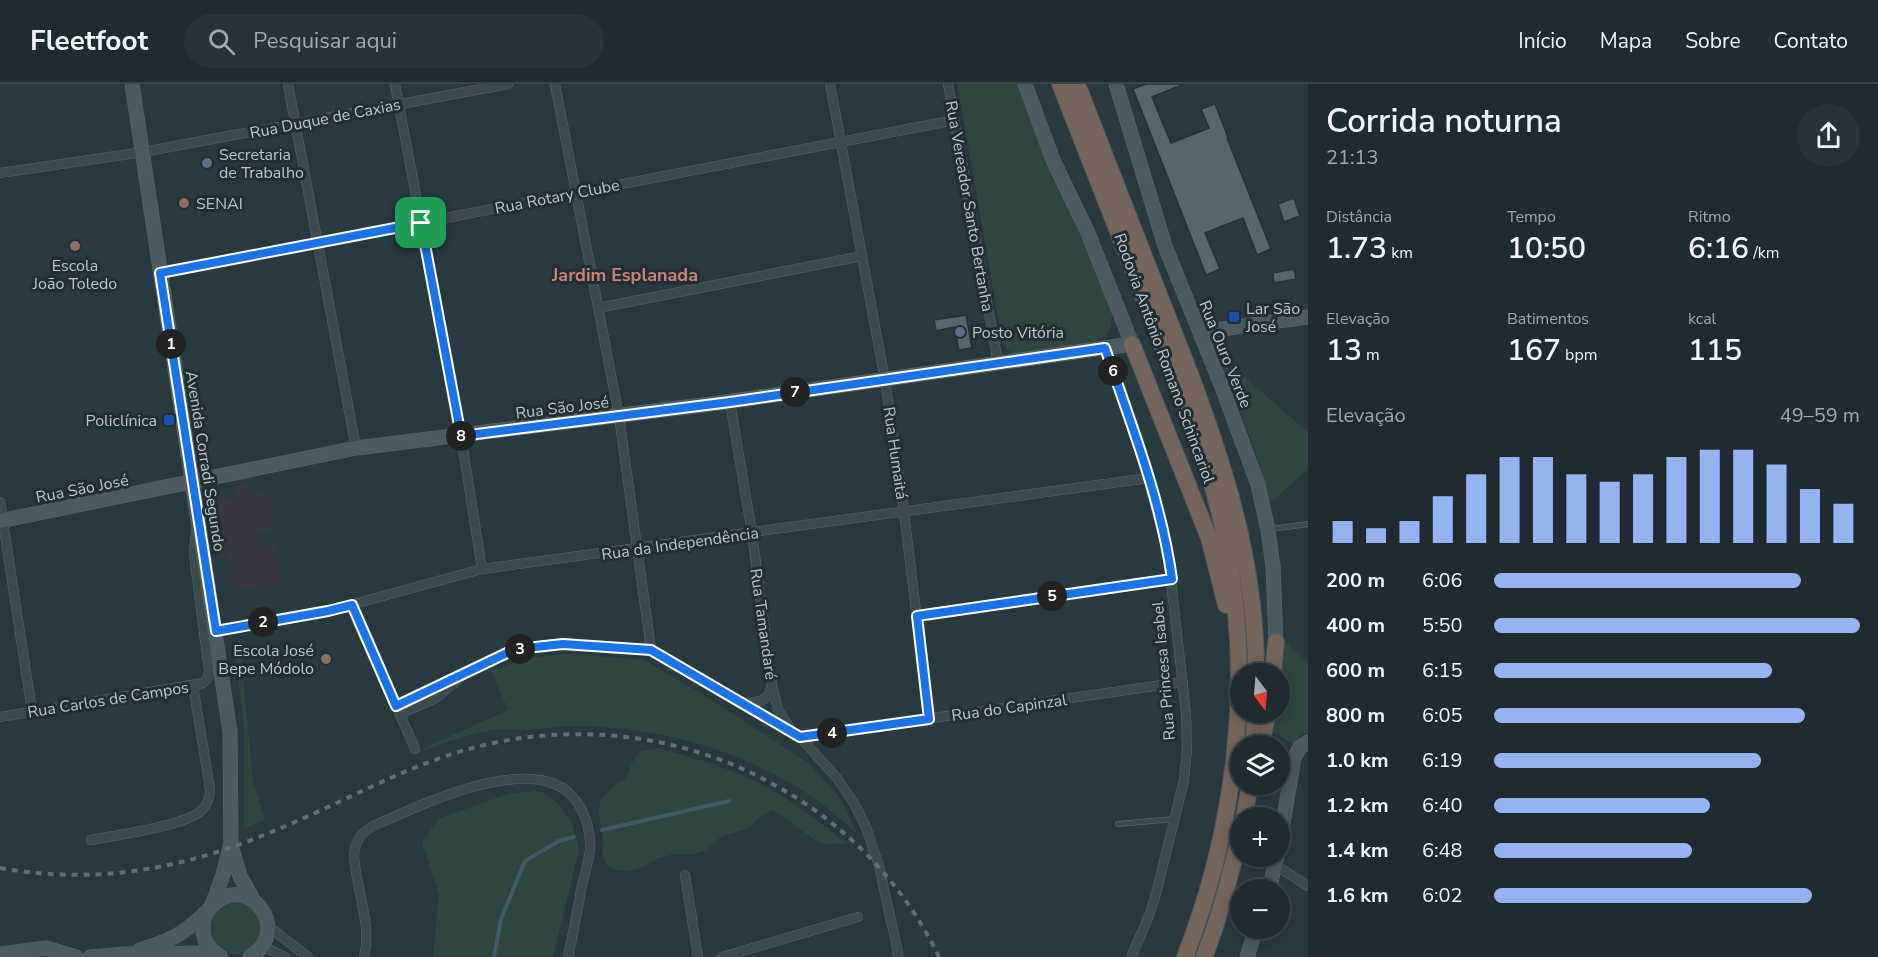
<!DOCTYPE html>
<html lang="pt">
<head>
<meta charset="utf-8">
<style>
	:root { --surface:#1f2b30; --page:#273338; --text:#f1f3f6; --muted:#a1a7ab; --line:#3c474c; --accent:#95b2f1 }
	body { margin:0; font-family:"Nunito Sans",sans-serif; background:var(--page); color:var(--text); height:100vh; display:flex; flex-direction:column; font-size:22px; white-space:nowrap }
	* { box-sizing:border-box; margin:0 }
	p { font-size:20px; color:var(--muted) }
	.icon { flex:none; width:33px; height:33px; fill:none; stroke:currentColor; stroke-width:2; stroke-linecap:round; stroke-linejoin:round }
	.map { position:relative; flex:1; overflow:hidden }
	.sheet { display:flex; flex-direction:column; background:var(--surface); width:570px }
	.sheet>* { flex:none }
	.needle { width:39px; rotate:164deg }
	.fabs { position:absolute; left:1230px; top:579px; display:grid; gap:12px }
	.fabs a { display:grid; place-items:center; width:60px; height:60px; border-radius:50%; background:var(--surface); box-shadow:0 3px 15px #0003,0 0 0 2px var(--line); font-size:30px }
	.pin { position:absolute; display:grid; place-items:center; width:51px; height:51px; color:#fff; margin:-26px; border-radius:12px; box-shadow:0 3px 9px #0006 }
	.km { position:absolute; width:30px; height:30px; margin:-15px; border-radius:50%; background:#222; color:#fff; font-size:16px; line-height:30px; text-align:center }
	.round { display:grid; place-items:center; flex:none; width:63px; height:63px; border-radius:32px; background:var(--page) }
	.head { display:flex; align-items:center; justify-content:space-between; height:102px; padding:0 18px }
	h1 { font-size:33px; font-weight:600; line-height:45px }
	.stats { display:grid; grid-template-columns:repeat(3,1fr); gap:9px; height:102px; padding:6px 18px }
	.stats div { display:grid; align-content:center }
	.stats b { font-size:30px; font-weight:600 }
	.stats small { font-size:16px; font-weight:400 }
	.stats p { font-size:16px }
	.chart { height:168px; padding:12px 18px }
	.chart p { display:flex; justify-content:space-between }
	.chart svg { width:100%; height:108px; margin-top:6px; stroke:var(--accent); stroke-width:6 }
	ul { padding:0 18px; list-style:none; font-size:20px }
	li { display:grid; grid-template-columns:96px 72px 1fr; align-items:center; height:45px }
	li i { height:15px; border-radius:8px; background:var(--accent) }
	header { display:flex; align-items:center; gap:36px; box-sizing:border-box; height:84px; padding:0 30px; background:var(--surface); border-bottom:2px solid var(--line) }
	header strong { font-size:28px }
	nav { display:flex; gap:33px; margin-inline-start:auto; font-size:21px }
	.search { width:420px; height:54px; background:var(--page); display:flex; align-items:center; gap:15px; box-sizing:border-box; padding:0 21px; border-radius:33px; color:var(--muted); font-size:22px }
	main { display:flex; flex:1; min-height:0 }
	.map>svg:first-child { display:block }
</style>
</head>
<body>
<header>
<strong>Fleetfoot</strong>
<div class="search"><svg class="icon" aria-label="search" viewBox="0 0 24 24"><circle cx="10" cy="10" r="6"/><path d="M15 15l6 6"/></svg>Pesquisar aqui</div>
<nav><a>Início</a><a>Mapa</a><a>Sobre</a><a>Contato</a></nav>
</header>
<main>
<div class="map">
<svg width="1308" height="873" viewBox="0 0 1308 873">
	<rect width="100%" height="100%" fill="#293940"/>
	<polygon fill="#353642" points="247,399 248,411 270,407 275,446 257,450 259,462 277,460 282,500 233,506 228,468 219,468 217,452 213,448 211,433 215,428 215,422 222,421 222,415 236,413 235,401"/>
	<g fill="#2f4641">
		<polygon points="957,0 1017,0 1048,78 1075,136 1113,226 1111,243 1105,252 1095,258 1017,269 1009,267 1003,261"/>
		<polygon points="1218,270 1308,348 1308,385 1270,419 1256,370"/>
		<polygon points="240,557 253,697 265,736 244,744 244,647 235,565"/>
		<polygon points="1285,558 1308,578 1308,648 1300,652 1293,660 1270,646 1273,629 1280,628 1279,589"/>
		<path d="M 564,570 L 643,575 L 709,614 L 807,678 L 835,708 L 843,719 L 857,750 C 847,741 837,731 826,723 C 752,667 661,642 569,642 C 556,642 542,645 528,646 C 519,646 510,644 501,645 C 470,648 438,662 409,671 L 508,626 L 491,586 L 526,575 Z"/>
		<path d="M 659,664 C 694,674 731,684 763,701 C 793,717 820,739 847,759 L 827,760 L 818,758 L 773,726 L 762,732 L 747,745 L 722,752 L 704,767 L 694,770 L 675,770 L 658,774 L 644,783 L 630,787 L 616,786 L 607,781 L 602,771 L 603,758 L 599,729 L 600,716 L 613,702 L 626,695 L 632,679 L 640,668 Z"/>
		<polygon points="541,707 558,719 573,741 579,765 553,873 433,873 439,811 422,758 440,734 511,709"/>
		<circle cx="235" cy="844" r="26"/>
	</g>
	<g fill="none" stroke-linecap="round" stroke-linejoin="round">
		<g stroke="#415a68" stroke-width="4">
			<polyline points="602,746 729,717"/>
			<polyline points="494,873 501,835 525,777 559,757 574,753"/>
		</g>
	</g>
	<g fill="#55666d" stroke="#243137" stroke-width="1.5">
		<polygon points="1146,0 1184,0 1152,13 1171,59 1209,44 1201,25 1215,20 1228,53 1227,54 1271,165 1257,171 1243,134 1205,149 1220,185 1206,191 1133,5"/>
		<polygon points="1294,114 1300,132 1284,138 1278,120"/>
		<polygon points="1294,185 1296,195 1274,199 1273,189"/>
		<polygon points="966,231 972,264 959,266 954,243 936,247 934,236"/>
	</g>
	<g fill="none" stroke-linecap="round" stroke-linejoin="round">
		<g stroke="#5b676d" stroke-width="6">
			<g id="lane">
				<polyline points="1271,445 1308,440"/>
				<polyline points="1118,740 1174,735"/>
			</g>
		</g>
		<g stroke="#5b676d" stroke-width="10">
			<g id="street">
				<polyline points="288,0 356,364"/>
				<polyline points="395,0 461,352 482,485"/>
				<polyline points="555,0 619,332 651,565"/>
				<polyline points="830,0 885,296 904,428 929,635"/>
				<polyline points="948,0 998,279"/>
				<polyline points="0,89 143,68 508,0"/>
				<polyline points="160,189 955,36"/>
				<polyline points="598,224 862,172"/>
				<polyline points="1105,264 1143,372 1168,471 1186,629 1187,666 1184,696 1156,810 1149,832 1131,873"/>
				<polyline points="730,318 752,449 772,601 778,626 791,646"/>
				<polyline points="0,418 32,627"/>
				<polyline points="352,521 415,665"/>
				<polyline points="917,532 1171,495"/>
				<polyline points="216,547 328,527 482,485 1149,394"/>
				<path d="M 742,619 C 756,618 768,619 771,604"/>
				<polyline points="396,622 462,592 490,576 526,564 563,560 651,565 800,653 836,693 854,719 866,743 879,782 899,873"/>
				<polyline points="400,630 436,614 456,597"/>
				<polyline points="0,633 203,599 207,595 209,587 195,478 194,466 196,447"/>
				<polyline points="800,653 1183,598"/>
				<path d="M 91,756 C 117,751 184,742 201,727 C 208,720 210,714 210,705 L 193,601"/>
				<polyline points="1275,781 1308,802"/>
				<polyline points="685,791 698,873"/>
				<polyline points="268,842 308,873"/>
				<polyline points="262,862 285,873"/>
				<path d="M 364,873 C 370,849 363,824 358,799 C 356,786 351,771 357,758 C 360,751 366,746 373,742 C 419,722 539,662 577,718 C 586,731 591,749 590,765 C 589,777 585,789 582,801 C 578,825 573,849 568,873"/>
				<polyline points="722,873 858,833"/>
			</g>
		</g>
		<g stroke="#5b676d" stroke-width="15">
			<g id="secondary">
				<polyline points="132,0 230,648 231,759 223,791 212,821"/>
				<polyline points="1116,0 1165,162 1222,303 1258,401 1268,446 1273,482 1276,558"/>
				<polyline points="1200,248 1308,233"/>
				<polyline points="0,437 356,364 711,320 1132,260 1088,149 1053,76 1025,0"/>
				<polyline points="1280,757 1294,674 1300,663 1308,658"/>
				<polyline points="231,762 240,792 254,817"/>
				<polyline points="1269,806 1277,772"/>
				<path d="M 140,866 C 169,857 183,851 205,829"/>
				<polyline points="0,870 46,864 76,873"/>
				<polyline points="90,873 126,870 214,869"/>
				<path d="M 221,873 C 210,867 202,856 203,842 C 203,833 208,824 216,818 C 251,791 292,847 250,873"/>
				<polyline points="1247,873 1256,844"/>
			</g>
		</g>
		<g stroke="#48545a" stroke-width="18">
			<g id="highway">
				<path d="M 1060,0 C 1093,84 1126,167 1158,251 C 1185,321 1214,390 1227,464 C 1253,601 1235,744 1185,873"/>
				<path d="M 1077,0 C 1106,74 1134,147 1163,221 C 1210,339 1257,460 1256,590"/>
				<polyline points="1132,260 1209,454 1226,521"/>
				<polyline points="1273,590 1276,558"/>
				<polyline points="1254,655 1255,628"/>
				<polyline points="1261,662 1268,628"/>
				<polyline points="1244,734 1250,700"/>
				<path d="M 1204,873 C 1220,833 1230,792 1240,750"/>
			</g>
		</g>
		<use href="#lane" stroke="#3d4a50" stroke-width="4.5"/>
		<use href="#street" stroke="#3d4a50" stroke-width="9"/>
		<use href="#secondary" stroke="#4c5a63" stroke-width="14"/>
		<use href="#highway" stroke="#75645b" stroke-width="16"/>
		<path stroke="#606f77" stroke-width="4" stroke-dasharray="6 6" stroke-linecap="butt" d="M 0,784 C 108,803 199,781 297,737 C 348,715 399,687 452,670 C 556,636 674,646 769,698 C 843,737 903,798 939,873"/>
	</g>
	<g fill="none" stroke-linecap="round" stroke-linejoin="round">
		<g stroke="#fff" stroke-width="12">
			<path id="route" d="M 421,139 L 461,352 L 730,318 L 1105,264 C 1131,340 1161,415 1172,495 L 917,532 L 929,635 L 800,653 L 651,566 L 563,560 L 526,564 L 511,567 L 396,622 L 352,521 L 328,527 L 216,547 L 160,189 Z"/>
		</g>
		<use href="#route" stroke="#1a73e8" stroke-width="8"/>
	</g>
	<g fill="#5c6f8a" stroke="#222f35" stroke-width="2">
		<circle cx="207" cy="79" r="6"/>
		<circle cx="960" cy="248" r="6"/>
	</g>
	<g fill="#8d6e63" stroke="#222f35" stroke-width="2">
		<circle cx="184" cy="119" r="6"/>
		<circle cx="75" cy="162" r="6"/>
		<circle cx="326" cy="575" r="6"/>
	</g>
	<g fill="#1a4fb4" stroke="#222f35" stroke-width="2">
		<rect x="1228" y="227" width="12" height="12" rx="3"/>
		<rect x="163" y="330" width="12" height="12" rx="3"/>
	</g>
	<g text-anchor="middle" stroke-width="6" stroke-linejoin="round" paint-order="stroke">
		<g font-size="16" fill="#bac4ca" stroke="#222f35">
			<text transform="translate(325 34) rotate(-11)" y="6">Rua Duque de Caxias</text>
			<text transform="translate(557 112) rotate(-11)" y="6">Rua Rotary Clube</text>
			<text transform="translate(970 122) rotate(80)" y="6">Rua Vereador Santo Bertanha</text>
			<text transform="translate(1226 270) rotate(68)" y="6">Rua Ouro Verde</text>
			<text transform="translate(1165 274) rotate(70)" y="6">Rodovia Antônio Romano Schincariol</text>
			<text transform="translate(562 323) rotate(-7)" y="6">Rua São José</text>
			<text transform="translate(896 369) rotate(82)" y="6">Rua Humaitá</text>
			<text transform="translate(206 377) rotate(81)" y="6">Avenida Corradi Segundo</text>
			<text transform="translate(82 404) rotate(-11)" y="6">Rua São José</text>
			<text transform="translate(680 459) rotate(-8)" y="6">Rua da Independência</text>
			<text transform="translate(764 540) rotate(82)" y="6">Rua Tamandaré</text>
			<text transform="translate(1163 587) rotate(-95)" y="6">Rua Princesa Isabel</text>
			<text transform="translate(108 615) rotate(-9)" y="6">Rua Carlos de Campos</text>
			<text transform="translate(1009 623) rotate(-8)" y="6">Rua do Capinzal</text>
		</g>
		<g font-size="16" fill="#bac4ca" stroke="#222f35" text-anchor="start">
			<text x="219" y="76">Secretaria<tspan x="219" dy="18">de Trabalho</tspan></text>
			<text x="196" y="125">SENAI</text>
			<text x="75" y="187" text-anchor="middle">Escola<tspan x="75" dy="18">João Toledo</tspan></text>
			<text x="1246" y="230">Lar São<tspan x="1246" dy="18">José</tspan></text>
			<text x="972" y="254">Posto Vitória</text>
			<text x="157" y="342" text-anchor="end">Policlínica</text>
			<text x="314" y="572" text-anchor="end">Escola José<tspan x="314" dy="18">Bepe Módolo</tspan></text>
		</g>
		<g font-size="18" font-weight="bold" fill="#cd8373" stroke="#222f35">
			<text x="625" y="197">Jardim Esplanada</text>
		</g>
	</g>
</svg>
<div class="fabs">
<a><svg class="needle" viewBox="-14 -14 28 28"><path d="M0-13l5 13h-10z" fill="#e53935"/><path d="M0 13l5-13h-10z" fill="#a1a7ab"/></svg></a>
<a><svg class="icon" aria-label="layers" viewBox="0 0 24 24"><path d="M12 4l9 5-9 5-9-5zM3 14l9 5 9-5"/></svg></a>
<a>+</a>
<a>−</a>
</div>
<div class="pin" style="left:421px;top:139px;background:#1e9e55"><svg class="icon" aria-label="arrive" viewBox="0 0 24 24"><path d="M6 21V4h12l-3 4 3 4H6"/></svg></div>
<b class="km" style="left:171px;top:260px">1</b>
<b class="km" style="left:263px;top:538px">2</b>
<b class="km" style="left:520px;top:565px">3</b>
<b class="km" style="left:832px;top:649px">4</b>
<b class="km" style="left:1052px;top:512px">5</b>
<b class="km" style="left:1113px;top:287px">6</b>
<b class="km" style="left:795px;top:308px">7</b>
<b class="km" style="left:461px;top:352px">8</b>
</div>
<section class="sheet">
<div class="head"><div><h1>Corrida noturna</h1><p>21:13</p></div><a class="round"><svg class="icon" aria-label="share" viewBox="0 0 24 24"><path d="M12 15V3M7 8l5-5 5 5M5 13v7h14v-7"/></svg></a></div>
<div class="stats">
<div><p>Distância</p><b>1.73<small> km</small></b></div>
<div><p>Tempo</p><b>10:50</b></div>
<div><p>Ritmo</p><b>6:16<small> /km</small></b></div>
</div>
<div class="stats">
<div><p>Elevação</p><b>13<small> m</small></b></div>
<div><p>Batimentos</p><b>167<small> bpm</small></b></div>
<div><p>kcal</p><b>115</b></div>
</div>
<div class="chart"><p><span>Elevação</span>49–59 m</p>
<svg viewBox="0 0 160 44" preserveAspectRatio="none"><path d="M5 44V35M15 44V38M25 44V35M35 44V25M45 44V16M55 44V9M65 44V9M75 44V16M85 44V19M95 44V16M105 44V9M115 44V6M125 44V6M135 44V12M145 44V22M155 44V28"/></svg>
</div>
<ul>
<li><b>200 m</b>6:06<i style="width:84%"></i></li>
<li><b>400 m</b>5:50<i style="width:100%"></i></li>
<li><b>600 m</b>6:15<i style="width:76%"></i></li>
<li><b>800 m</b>6:05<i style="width:85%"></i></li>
<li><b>1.0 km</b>6:19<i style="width:73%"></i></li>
<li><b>1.2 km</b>6:40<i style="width:59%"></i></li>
<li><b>1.4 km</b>6:48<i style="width:54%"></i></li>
<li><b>1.6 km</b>6:02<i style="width:87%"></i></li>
</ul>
</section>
</main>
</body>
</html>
